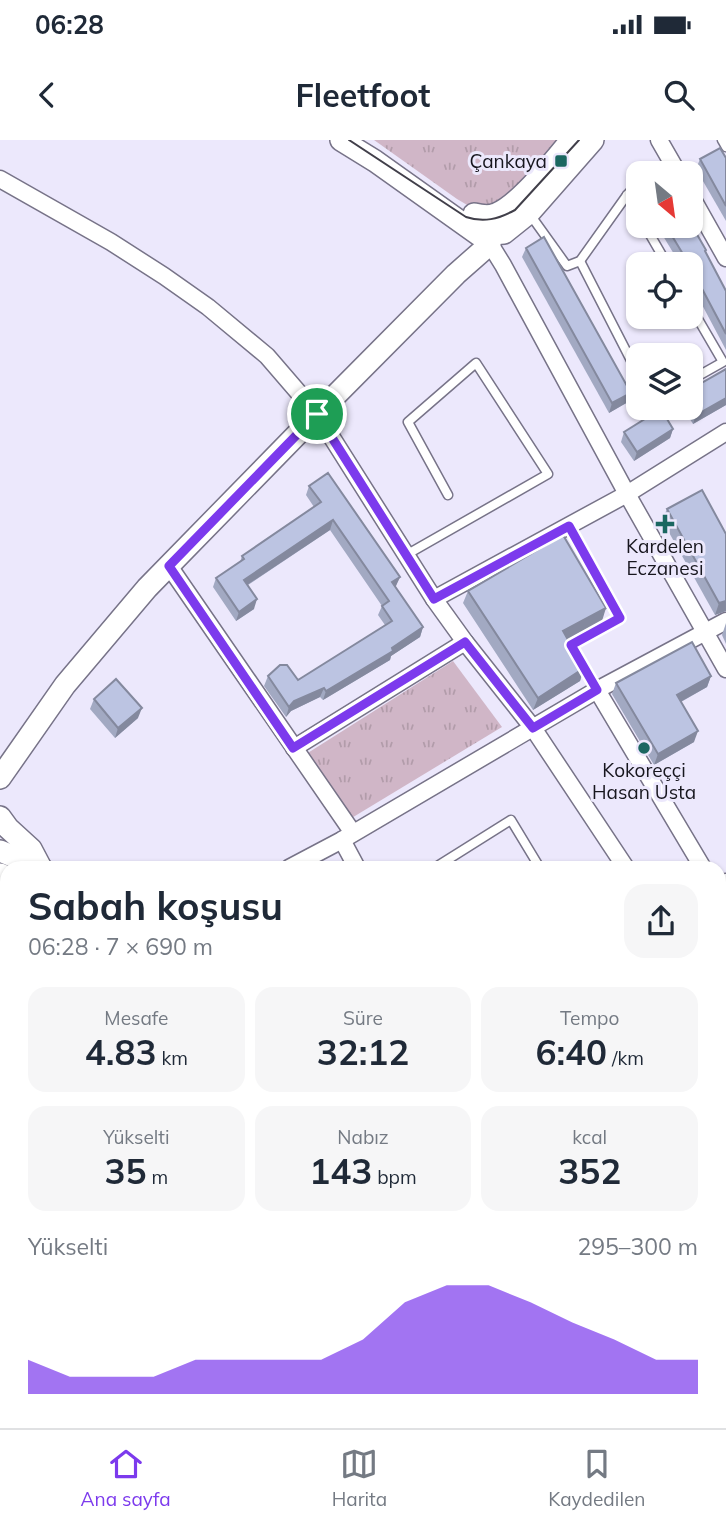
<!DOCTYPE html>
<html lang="tr">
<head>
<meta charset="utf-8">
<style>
	:root { --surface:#fff; --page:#f6f6f7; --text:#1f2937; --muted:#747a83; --line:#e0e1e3; --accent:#7c3aed }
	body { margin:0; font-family:Mulish,sans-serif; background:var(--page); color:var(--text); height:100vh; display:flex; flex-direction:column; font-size:26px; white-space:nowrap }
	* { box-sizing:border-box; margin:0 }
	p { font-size:23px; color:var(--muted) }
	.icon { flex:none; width:38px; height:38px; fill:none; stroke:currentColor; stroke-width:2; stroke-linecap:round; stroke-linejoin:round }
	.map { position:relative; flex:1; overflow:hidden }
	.drawer { position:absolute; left:0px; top:721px; width:726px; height:567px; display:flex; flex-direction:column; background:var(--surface); border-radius:21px 21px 0 0; box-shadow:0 2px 5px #0004 }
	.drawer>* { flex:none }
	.needle { width:46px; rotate:151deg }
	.controls { position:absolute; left:626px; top:21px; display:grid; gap:14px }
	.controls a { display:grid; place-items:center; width:77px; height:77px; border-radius:14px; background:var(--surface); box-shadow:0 2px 5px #0004; font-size:35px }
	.pin { position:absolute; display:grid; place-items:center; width:60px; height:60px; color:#fff; margin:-30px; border:4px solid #fff; border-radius:50%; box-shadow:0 2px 7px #0007 }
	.round { display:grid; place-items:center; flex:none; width:74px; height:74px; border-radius:21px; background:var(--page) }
	.head { display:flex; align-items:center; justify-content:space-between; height:119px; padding:0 28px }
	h1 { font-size:38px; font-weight:700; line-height:52px }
	.stats { display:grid; grid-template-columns:repeat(3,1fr); gap:10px; height:119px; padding:7px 28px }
	.stats div { display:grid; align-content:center; border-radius:18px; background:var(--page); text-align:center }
	.stats b { font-size:35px; font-weight:700 }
	.stats small { font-size:19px; font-weight:400 }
	.stats p { font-size:19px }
	.chart { height:196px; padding:14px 28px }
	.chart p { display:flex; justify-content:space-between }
	.chart svg { width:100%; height:126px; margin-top:7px; fill:var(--accent); opacity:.7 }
	.status { display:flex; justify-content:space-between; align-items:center; height:49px; padding:0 35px; background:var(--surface); direction:ltr }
	.status svg { height:19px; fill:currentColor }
	header { display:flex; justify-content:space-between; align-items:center; height:91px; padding:0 28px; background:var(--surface); font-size:32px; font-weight:700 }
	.menu { display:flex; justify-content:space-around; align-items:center; height:98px; border-top:2px solid var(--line); background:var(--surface); font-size:19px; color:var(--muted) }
	.menu a { display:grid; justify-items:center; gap:4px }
	.menu .selected { color:var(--accent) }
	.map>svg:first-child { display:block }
</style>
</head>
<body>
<div class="status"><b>06:28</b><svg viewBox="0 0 49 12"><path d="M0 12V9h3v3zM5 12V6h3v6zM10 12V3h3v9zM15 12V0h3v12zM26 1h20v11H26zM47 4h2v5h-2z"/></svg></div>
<header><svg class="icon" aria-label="back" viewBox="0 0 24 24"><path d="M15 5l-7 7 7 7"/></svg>Fleetfoot<svg class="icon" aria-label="search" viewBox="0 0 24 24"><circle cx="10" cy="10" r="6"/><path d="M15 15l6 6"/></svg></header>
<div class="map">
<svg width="726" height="1288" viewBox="0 0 726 1288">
	<defs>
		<pattern id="forest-firs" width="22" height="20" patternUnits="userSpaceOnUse" patternTransform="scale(1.75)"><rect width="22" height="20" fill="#d0b6c7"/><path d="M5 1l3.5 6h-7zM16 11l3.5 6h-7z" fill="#b29caa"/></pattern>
		<pattern id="park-tufts" width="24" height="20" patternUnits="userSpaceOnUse" patternTransform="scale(1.75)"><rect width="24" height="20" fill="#d0b6c7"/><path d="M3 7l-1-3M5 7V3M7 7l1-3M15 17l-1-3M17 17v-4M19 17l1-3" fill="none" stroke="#b29caa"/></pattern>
	</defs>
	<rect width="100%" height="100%" fill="#ece8fc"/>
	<polygon fill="url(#forest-firs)" points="719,1073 726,1076 726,1217 719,1217"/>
	<g fill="url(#park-tufts)">
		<polygon points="374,0 563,0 498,66 474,69 457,59"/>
		<polygon points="453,521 502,587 345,682 303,616"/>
	</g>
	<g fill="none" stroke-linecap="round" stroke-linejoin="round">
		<g stroke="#777388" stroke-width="11">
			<g id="lane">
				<polyline points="722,0 726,7"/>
				<polyline points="647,33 650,30"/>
				<polyline points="627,55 639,75"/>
				<polyline points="529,73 567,126 580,121 627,55 639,42"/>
				<polyline points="645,86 667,124"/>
				<polyline points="580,121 639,236"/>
				<polyline points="691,167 723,222 691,240"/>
				<polyline points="569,386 620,478 571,505 597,550"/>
				<polyline points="406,415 548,334 476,223 408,282 448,355"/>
				<polyline points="436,728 436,727 511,680 540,728"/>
				<polyline points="719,967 726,963"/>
			</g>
		</g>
		<g stroke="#777388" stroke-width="19">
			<g id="street">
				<polyline points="659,0 678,33"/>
				<polyline points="0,39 111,102 164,136 208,167 267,216 317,274 434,459"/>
				<polyline points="691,56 726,118"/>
				<polyline points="490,104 503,125 627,354 726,529"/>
				<polyline points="169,426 353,693"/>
				<polyline points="597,550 703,728"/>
				<polyline points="294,608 465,502"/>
				<polyline points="342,700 357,728"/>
				<polyline points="289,728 342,700 597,550 726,481"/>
				<polyline points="626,728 533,588 465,502 434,459 627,354 726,292"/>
				<polyline points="719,746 726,742"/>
				<polyline points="719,865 726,875"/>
				<polyline points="0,950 7,950"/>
			</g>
		</g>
		<g stroke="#777388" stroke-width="24">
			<g id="secondary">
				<polyline points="341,0 375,21 479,95 504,93 529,73 593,0"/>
				<path d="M 474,74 C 482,76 489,77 496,74 C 519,65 555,20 571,0"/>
				<path d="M 0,638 L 65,545 L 147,448 L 317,274 L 456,134 L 490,104 C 491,94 492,84 485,76"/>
				<polyline points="0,677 8,688 31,709 41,728"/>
				<polyline points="0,711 41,728"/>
				<polyline points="0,734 7,737"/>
				<polyline points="719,1238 726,1238"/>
			</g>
		</g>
		<use href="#lane" stroke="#fff" stroke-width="8"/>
		<use href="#street" stroke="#fff" stroke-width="16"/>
		<use href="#secondary" stroke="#fff" stroke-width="21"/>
		<path stroke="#413f4a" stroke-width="2" d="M 349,0 L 466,77 C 484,83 498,79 515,70 L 579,0"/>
	</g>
	<g fill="#a2a9c2">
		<polygon points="726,18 726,81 696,29 700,19"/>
		<polygon points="657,86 691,86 726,151 726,210 691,144 691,124 680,124"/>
		<polygon points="526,108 631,253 628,262 609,273 522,117"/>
		<polygon points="726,229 726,265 693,284 683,268 691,268 691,249"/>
		<polygon points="673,289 670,298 634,321 621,302 624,292"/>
		<polygon points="309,346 400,437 395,447 423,487 420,497 391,516 390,520 323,560 320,557 291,571 286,577 264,546 268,536 298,540 385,485 378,475 382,466 330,390 248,445 254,469 236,481 213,447 216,438 240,422 242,416 314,367 306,355"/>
		<polygon points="667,369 726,394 726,471 715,475 662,380"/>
		<polygon points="468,451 602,481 567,499 584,528 580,541 533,570 463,463"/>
		<polygon points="726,483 726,504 722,495"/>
		<polygon points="711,536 707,547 681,562 694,602 654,625 612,554 616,543"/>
		<polygon points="94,559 138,578 115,598 90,569"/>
		<polygon points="0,805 7,818 2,833 0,832"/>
	</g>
	<g fill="#84899e">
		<polygon points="631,253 628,262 609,273 612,263"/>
		<polygon points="726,258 726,265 693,284 696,275"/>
		<polygon points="673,289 670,298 634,321 637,312"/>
		<polygon points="333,380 330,390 241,449 244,440"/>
		<polygon points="400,437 396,446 389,451 392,442"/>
		<polygon points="257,459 254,469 236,481 239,472"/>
		<polygon points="726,461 726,471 715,475 719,463"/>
		<polygon points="606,468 602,481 559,504 563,491"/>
		<polygon points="423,487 420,497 391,516 390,520 323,560 326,551"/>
		<polygon points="584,528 580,541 533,570 538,558"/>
		<polygon points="711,536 707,547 673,566 677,555"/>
		<polygon points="324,548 320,557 291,571 286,577 289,567 294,561"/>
		<polygon points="142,568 138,578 115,598 118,588"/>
		<polygon points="698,591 694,602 654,625 658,614"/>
	</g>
	<g fill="#bcc4e2" stroke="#84899e" stroke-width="2">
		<polygon points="720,8 726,18 726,66 700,19"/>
		<polygon points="691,84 706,110 705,111 726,151 726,194 691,128 691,124 689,124 666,86 691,86"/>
		<polygon points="544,97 631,253 612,263 526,108"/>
		<polygon points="726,229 726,258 696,275 691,266 691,249"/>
		<polygon points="661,269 673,289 637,312 624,292"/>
		<polygon points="328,333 400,437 392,442 423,487 392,508 393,511 326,551 324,548 294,561 289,567 268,536 280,525 287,525 298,540 392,481 382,466 389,461 333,380 244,440 257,459 239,472 216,438 244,419 242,416 321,362 309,346"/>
		<polygon points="702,350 726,394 726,461 719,463 667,369"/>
		<polygon points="563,395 606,468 563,491 584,528 538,558 468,451"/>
		<polygon points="692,502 711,536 677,555 698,591 658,614 616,543"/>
		<polygon points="116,539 142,568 118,588 94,559"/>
		<polygon points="0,805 7,808 7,818 4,826 0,825"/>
	</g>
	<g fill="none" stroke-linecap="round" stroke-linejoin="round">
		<g stroke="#fff" stroke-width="14">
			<polygon id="route" points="317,274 434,459 569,386 620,478 571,505 597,550 533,588 465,502 293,608 169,426"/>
		</g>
		<use href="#route" stroke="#7c3aed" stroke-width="9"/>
	</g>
	<g fill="#1b6761" stroke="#ece8fc" stroke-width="2.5">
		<rect x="554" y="14" width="14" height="14" rx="3.5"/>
		<path d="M661.5 373.5h7v7h7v7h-7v7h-7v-7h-7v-7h7z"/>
		<circle cx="644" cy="608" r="7"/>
	</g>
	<g text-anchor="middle" stroke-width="6" stroke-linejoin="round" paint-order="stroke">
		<g font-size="19" fill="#17161e" stroke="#ece8fc">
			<text x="547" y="28" text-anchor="end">Çankaya</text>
			<text x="665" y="413">Kardelen<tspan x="665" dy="22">Eczanesi</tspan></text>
			<text x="644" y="637">Kokoreççi<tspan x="644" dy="22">Hasan Usta</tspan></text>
		</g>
	</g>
</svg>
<div class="controls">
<a><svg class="needle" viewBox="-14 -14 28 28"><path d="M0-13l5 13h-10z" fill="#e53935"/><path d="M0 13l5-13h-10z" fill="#747a83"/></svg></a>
<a><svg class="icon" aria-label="locate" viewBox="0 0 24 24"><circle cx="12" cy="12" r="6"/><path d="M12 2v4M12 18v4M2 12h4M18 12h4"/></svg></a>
<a><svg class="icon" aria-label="layers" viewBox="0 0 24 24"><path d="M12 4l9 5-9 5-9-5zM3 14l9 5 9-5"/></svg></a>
</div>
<div class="pin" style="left:317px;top:274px;background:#1e9e55"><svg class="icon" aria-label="arrive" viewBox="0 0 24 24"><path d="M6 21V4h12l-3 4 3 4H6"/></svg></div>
<section class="drawer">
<div class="head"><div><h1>Sabah koşusu</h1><p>06:28 · 7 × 690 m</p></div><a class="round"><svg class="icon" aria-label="share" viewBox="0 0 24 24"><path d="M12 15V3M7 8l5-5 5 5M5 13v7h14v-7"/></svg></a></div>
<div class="stats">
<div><p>Mesafe</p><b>4.83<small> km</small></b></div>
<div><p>Süre</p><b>32:12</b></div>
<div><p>Tempo</p><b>6:40<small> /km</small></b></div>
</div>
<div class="stats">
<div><p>Yükselti</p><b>35<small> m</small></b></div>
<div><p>Nabız</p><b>143<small> bpm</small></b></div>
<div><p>kcal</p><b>352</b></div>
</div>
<div class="chart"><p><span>Yükselti</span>295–300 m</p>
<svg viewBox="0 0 160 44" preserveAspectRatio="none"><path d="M0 44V32L10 38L20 38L30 38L40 32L50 32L60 32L70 32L80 25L90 12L100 6L110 6L120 12L130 19L140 25L150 32L160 32V44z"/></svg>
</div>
</section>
</div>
<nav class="menu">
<a class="selected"><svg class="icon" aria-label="home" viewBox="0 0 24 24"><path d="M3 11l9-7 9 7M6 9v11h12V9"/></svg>Ana sayfa</a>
<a><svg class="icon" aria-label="map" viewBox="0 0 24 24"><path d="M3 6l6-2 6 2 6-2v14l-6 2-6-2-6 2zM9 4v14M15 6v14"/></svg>Harita</a>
<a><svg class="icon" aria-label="saved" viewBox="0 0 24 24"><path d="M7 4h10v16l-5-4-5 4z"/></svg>Kaydedilen</a>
</nav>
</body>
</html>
